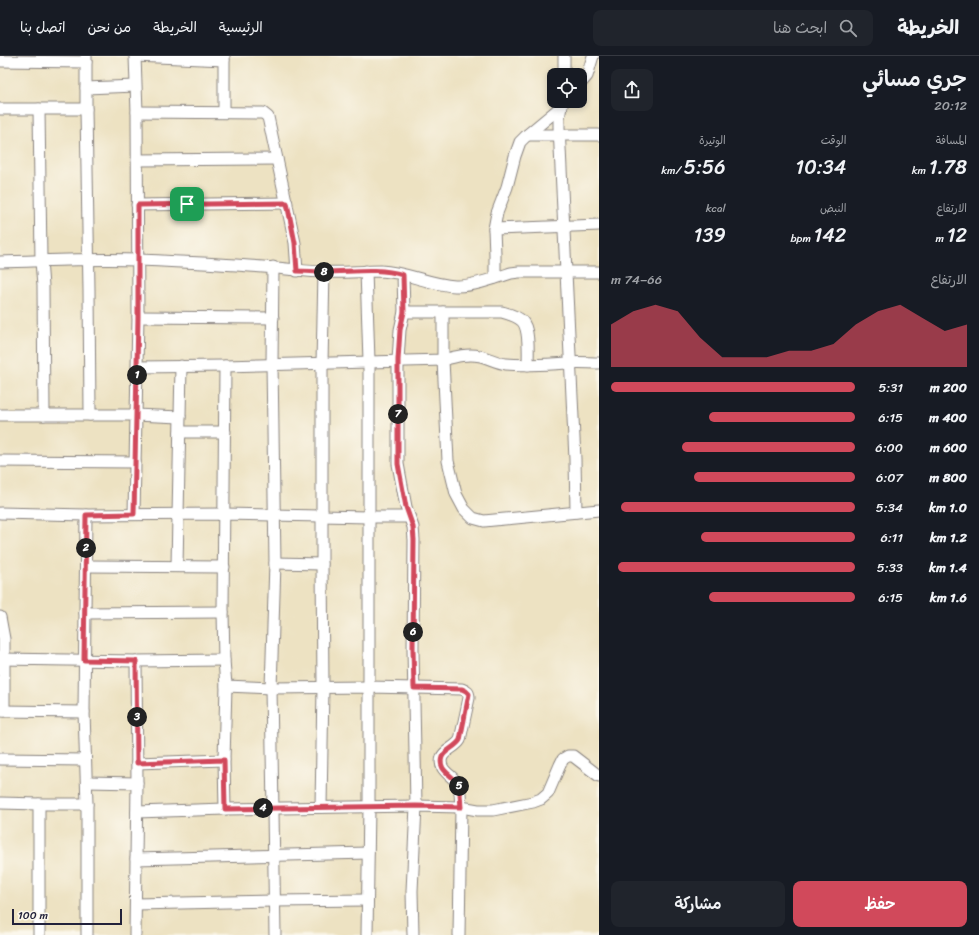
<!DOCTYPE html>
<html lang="ar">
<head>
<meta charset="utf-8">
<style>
	:root { --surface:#171b24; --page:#20242c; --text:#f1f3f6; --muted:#9ea1a6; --line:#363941; --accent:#d1495b }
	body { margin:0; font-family:Sriracha,"Playpen Sans Arabic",sans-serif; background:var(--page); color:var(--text); direction:rtl; height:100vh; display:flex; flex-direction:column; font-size:15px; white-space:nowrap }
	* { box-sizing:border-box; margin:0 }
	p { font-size:13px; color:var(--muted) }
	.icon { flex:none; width:22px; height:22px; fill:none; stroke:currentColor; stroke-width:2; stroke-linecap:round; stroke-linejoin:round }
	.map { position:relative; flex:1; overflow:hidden; direction:ltr }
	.drawer { display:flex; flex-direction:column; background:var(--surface); width:380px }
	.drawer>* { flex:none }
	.buttons { position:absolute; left:547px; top:12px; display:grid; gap:8px }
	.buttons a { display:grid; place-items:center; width:40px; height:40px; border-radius:8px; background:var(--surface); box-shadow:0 2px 6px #0003; font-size:20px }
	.scale { position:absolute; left:12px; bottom:10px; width:110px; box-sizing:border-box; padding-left:4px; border:2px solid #22223b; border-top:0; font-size:11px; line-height:14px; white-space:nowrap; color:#22223b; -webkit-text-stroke:3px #fbf7ec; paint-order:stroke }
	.pin { position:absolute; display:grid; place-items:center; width:34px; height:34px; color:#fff; margin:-17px; border-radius:8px; box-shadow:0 2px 6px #0006 }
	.km { position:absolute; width:20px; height:20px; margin:-10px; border-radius:50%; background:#222; color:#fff; font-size:11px; line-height:20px; text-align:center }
	.round { display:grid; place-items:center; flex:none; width:42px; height:42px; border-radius:8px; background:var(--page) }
	.head { display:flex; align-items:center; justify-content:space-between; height:68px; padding:0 12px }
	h1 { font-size:22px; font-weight:600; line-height:30px }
	.figures { display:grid; grid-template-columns:repeat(3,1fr); gap:6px; height:68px; padding:4px 12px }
	.figures div { display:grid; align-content:center }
	.figures b { font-size:20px; font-weight:600 }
	.figures small { font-size:11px; font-weight:400 }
	.figures p { font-size:11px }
	.chart { height:112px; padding:8px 12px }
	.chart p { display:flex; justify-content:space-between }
	.chart svg { width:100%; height:72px; margin-top:4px; fill:var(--accent); opacity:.7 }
	.cta { display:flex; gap:8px; margin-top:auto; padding:8px 12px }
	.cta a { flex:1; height:46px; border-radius:8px; background:var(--accent); color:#fff; font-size:16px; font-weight:600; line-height:46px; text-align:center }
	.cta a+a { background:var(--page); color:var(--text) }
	ul { padding:0 12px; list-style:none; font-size:13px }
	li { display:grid; grid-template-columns:64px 48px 1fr; align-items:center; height:30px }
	li i { height:10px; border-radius:5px; background:var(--accent) }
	header { display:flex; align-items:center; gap:24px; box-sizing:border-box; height:56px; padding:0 20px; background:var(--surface); border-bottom:1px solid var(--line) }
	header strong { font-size:19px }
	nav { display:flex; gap:22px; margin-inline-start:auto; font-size:14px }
	.search { width:280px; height:36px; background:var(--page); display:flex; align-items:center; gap:10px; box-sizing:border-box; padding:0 14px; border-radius:8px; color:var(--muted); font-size:15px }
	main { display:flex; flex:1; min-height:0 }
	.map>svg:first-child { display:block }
</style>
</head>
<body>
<header>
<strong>الخريطة</strong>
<div class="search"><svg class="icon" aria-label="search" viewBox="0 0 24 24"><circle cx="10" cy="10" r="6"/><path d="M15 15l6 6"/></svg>ابحث هنا</div>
<nav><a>الرئيسية</a><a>الخريطة</a><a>من نحن</a><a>اتصل بنا</a></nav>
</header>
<main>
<section class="drawer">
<div class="head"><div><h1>جري مسائي</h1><p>20:12</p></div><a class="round"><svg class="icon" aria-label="share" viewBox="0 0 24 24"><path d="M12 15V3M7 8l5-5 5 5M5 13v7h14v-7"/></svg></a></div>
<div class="figures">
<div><p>المسافة</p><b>1.78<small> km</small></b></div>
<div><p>الوقت</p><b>10:34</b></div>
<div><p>الوتيرة</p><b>5:56<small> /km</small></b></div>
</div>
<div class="figures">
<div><p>الارتفاع</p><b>12<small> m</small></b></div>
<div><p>النبض</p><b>142<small> bpm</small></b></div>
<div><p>kcal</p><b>139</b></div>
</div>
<div class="chart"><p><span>الارتفاع</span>66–74 m</p>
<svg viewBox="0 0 160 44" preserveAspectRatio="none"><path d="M0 44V18L10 10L20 6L30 10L40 26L50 38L60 38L70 38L80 34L90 34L100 30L110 18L120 10L130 6L140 14L150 22L160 18V44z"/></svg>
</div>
<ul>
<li><b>200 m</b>5:31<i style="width:100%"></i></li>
<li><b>400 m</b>6:15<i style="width:60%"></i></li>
<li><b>600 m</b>6:00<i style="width:71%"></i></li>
<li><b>800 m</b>6:07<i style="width:66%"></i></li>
<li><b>1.0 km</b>5:34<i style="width:96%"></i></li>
<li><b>1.2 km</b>6:11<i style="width:63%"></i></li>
<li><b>1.4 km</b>5:33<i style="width:97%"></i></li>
<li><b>1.6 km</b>6:15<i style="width:60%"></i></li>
</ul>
<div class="cta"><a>حفظ</a><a>مشاركة</a></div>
</section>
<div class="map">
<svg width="599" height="879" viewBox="0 0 599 879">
	<rect width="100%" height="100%" fill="#fbf7ec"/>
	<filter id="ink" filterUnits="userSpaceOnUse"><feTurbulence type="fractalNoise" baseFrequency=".025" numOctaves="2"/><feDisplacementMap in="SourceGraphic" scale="8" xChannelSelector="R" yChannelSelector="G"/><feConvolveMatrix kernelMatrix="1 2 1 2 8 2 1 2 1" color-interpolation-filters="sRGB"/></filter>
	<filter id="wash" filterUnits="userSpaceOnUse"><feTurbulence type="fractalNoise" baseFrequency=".012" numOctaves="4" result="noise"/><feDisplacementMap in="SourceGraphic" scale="16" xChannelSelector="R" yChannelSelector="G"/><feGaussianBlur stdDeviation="0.9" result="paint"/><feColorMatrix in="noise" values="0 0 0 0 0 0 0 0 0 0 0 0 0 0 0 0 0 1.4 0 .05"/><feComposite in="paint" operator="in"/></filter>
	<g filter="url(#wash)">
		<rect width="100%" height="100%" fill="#ede2c2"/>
	</g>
	<g filter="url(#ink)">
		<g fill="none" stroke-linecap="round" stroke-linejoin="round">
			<g stroke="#88827e" stroke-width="13">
				<g id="minor">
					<polyline points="86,0 86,53 89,234 90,359"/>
					<polyline points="135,0 224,4"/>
					<polyline points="564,0 564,19"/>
					<polyline points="0,5 86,6"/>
					<polyline points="580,28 587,20 593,0"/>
					<polyline points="86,32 135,30"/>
					<polyline points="562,45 559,62 559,71 575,403 576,456"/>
					<polyline points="0,53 86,53"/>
					<polyline points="39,53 41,205 43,230 44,359"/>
					<polyline points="137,56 263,57 268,61 295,187 297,215"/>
					<polyline points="224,56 224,0"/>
					<polyline points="527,79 599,79"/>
					<polyline points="137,104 277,103"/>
					<polyline points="137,149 287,147"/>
					<polyline points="494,173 599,169"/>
					<path d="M 0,206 C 46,205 93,202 139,204 C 185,206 230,208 276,212 C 292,213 308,216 324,216 C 343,217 362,215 381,215 C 407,216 430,229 455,230 C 471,231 496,222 511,217 L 519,216 L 599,216"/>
					<polyline points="273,211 272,308 275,507 271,632 275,879"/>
					<polyline points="366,215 369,305 369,751 367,879"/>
					<polyline points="403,219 404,256 400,274 398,304 398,408 406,451 413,471 414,484 413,593 416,750 412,835 413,879"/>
					<polyline points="495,222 495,198 494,173 497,157 507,131 515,100 520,86 527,79 562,50"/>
					<path d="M 404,256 L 502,256 C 509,258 517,260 522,265 C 530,273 528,298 528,309"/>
					<polyline points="443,256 443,304 448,405 456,438 464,453 473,462 484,465 599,454"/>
					<polyline points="138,261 273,262"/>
					<path d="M 138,311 L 225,310 L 443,304 C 454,301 468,297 480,300 C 489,302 497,307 506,308 C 527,310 548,308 568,307 C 578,306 589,307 599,307"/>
					<polyline points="0,359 135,359 180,361"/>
					<polyline points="180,376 225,376"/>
					<polyline points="0,405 135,406"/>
					<polyline points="0,457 86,459 224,458 368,461 409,461"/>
					<polyline points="134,458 138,261 137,56 135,0"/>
					<polyline points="86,459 84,656 87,748 87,879"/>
					<polyline points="275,507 322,508"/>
					<polyline points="86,510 224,511"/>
					<polyline points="177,510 181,310"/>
					<polyline points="85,557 223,556"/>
					<polyline points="0,561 4,583 4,655"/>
					<polyline points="0,603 136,605 224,604"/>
					<path d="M 226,630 L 271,632 L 369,631 L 462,633 C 467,635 469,636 469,642 L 460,684 C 456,691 445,694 442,701 C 437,715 454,719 458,729 C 461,735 460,744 461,751 L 459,879"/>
					<polyline points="0,655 84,656"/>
					<polyline points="0,703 85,704"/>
					<polyline points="137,707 224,704"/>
					<polyline points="87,726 137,727"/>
					<polyline points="0,747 39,748 87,748"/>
					<polyline points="39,748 39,879"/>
					<polyline points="321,751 323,631 322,508 322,307 324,216"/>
					<polyline points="225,753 224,704 226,630 224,604 223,556 225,310"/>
					<polyline points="137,756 225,753 416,750 461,751 478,754 493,754 533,746 541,743 548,737 560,709 563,703 568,700 573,700 599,720"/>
					<polyline points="136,803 368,797"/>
					<polyline points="136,848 274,845 367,844"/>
					<polyline points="135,879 137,727 136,605"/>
				</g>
			</g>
			<use href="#minor" stroke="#fff" stroke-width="11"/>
		</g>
	</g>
	<g fill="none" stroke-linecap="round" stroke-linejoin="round" filter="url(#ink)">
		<g stroke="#fff" stroke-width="8">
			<path id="route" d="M 287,147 L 295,187 L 297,215 C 306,215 316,216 325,216 C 351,216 378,211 403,219 L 404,256 L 400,274 L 398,304 L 398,408 L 406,451 L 413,471 L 414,484 L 413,593 L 414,632 L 462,633 L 466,635 L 469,638 L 460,684 C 456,691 445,694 442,701 C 437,715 454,719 458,729 C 461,735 460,744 461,751 L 416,750 L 225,753 L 224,704 L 137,707 L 136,605 L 84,604 L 86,459 L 134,458 L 138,261 L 138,149 Z"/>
		</g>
		<use href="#route" stroke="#d1495b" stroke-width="5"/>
	</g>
</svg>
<div class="buttons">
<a><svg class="icon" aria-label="locate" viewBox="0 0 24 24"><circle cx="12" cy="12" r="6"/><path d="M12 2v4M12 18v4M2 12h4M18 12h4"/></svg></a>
</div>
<div class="scale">100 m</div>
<div class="pin" style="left:187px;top:148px;background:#1e9e55"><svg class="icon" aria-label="arrive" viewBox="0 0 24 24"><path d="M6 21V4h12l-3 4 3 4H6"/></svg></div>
<b class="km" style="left:137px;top:319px">1</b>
<b class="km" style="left:86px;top:492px">2</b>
<b class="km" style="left:137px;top:661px">3</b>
<b class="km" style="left:263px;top:752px">4</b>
<b class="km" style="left:459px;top:730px">5</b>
<b class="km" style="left:413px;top:576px">6</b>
<b class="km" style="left:398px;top:358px">7</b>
<b class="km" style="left:324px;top:216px">8</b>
</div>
</main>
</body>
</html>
